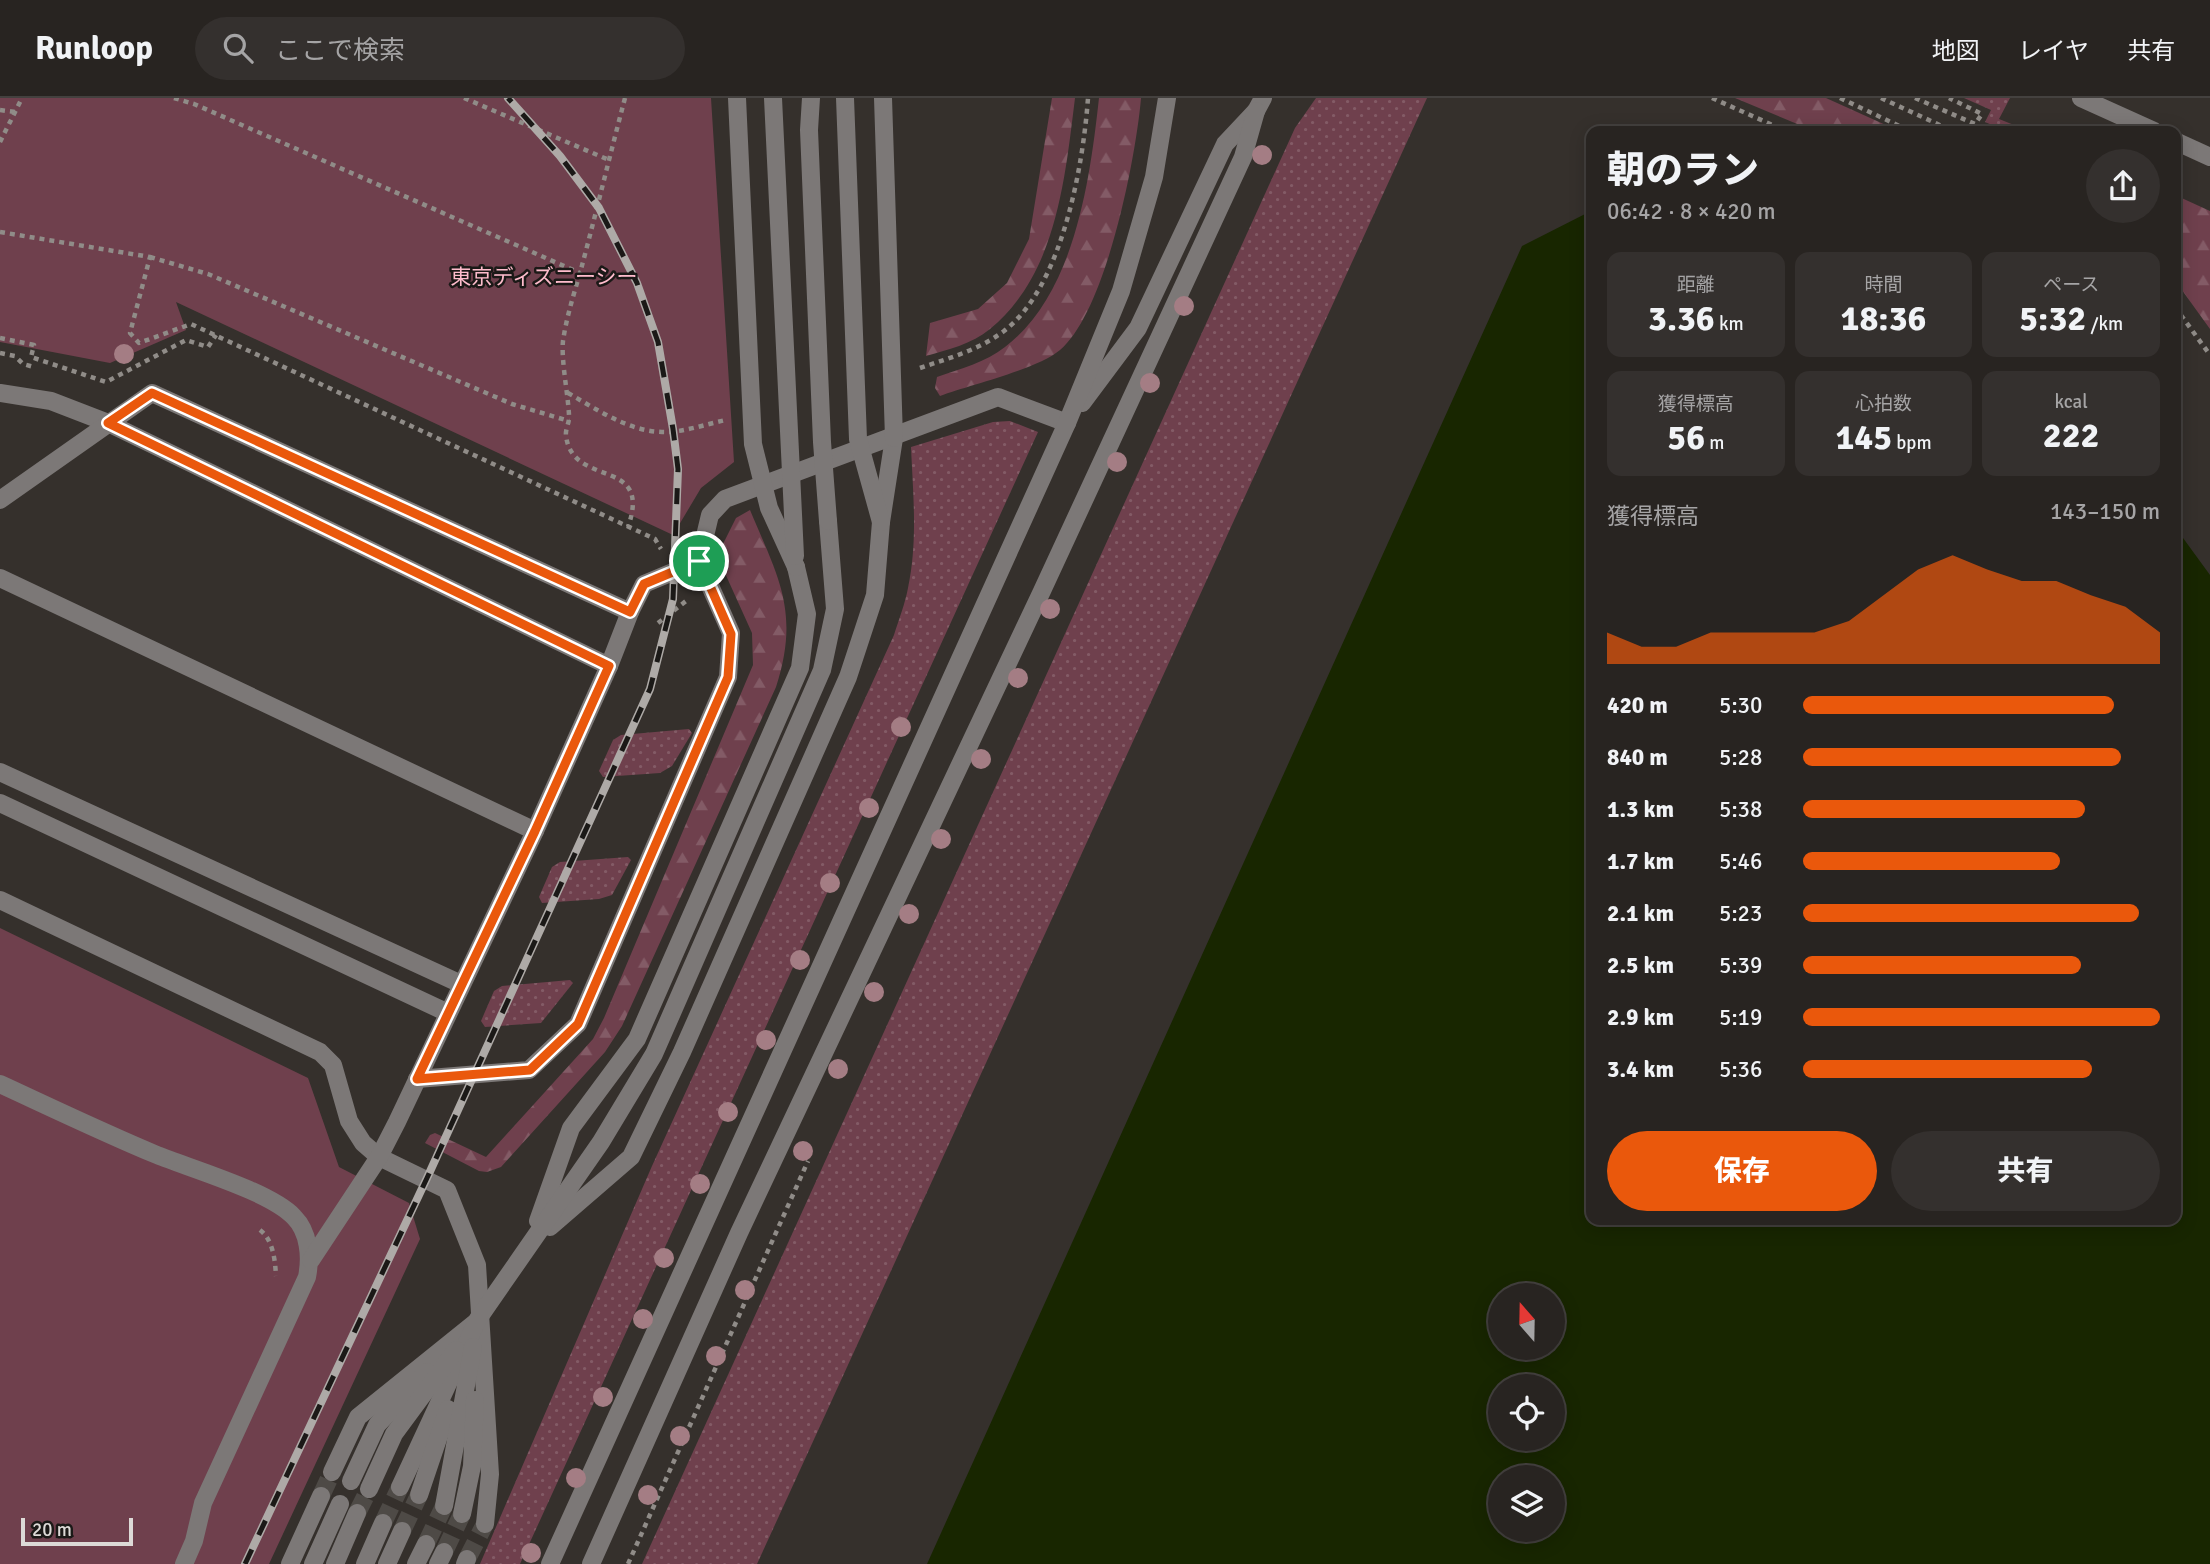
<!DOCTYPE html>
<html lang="ja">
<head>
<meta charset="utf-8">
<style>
	:root { --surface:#282421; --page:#34302e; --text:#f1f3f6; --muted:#a5a4a5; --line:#44413f; --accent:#ea580c }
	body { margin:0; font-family:Signika,"Noto Sans JP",sans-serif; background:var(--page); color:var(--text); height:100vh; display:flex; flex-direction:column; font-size:26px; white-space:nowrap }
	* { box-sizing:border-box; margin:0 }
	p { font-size:23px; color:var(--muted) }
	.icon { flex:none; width:38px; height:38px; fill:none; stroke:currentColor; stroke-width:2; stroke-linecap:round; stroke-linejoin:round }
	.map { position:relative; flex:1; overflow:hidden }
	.panel { position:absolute; left:1586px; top:28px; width:595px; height:1099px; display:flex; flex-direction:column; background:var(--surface); border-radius:14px; box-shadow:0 4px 18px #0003,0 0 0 2px var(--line) }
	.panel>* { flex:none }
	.needle { width:46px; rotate:340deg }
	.controls { position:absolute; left:1488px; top:1185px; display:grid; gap:14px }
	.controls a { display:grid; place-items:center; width:77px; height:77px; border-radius:50%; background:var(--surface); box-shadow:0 4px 18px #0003,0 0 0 2px var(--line); font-size:35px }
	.scale { position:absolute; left:21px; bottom:18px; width:112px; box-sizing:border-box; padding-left:7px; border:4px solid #dddad7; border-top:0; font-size:19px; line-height:24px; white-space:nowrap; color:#dddad7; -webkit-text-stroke:5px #1b1917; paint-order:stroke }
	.pin { position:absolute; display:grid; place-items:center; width:60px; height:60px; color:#fff; margin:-30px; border:4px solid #fff; border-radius:50%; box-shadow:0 2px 7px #0007 }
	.round { display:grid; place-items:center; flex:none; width:74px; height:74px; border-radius:37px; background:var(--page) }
	.head { display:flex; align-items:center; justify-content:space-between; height:119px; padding:0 21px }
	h1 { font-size:38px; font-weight:800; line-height:52px }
	.stats { display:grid; grid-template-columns:repeat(3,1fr); gap:10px; height:119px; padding:7px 21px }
	.stats div { display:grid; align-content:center; border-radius:14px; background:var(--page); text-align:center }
	.stats b { font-size:35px; font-weight:800 }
	.stats small { font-size:19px; font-weight:400 }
	.stats p { font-size:19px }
	.chart { height:196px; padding:14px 21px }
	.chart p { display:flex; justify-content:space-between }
	.chart svg { width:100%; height:126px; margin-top:7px; fill:var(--accent); opacity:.7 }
	.cta { display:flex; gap:14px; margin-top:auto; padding:14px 21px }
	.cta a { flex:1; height:80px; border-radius:42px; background:var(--accent); color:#fff; font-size:28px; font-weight:800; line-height:80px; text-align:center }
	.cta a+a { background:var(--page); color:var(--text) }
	ul { padding:0 21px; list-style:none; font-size:23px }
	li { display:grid; grid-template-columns:112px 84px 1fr; align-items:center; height:52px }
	li i { height:18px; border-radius:9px; background:var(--accent) }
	header { display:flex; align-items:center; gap:42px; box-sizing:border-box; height:98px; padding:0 35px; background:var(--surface); border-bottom:2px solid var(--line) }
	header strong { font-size:33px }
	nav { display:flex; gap:38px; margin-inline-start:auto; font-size:24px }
	.search { width:490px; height:63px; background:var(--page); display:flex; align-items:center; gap:18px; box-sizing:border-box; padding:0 24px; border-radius:38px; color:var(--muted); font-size:26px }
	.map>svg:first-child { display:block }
</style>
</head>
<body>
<header>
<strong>Runloop</strong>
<div class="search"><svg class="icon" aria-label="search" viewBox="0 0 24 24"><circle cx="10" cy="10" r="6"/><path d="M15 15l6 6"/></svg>ここで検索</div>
<nav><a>地図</a><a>レイヤ</a><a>共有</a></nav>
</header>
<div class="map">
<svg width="2210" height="1466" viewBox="0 0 2210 1466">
	<defs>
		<pattern id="grass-dots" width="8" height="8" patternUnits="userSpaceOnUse" patternTransform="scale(1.75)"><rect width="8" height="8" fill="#6f404d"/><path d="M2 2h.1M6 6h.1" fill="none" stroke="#835b66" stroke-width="1.8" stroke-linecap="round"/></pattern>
		<pattern id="forest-firs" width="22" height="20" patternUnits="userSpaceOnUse" patternTransform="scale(1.75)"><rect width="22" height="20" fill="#6f404d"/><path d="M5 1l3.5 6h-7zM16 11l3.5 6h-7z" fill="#835b66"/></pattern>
	</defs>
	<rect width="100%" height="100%" fill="#35302c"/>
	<g fill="url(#grass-dots)">
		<polygon points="1316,0 1427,0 757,1466 642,1466 1295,30"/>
		<polygon points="1964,0 2010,0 1999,21 2024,31 2023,33 2006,33 1985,24 1991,12"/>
		<path d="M 1010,323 L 1038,334 L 520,1466 L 480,1466 L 652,1068 L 894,537 C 899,521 905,506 908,490 C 918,443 913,396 911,349 L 993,324 Z"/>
		<polygon points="689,631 692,635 672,668 660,675 603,679 599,673 613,642 621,637"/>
		<polygon points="628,759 631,762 612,797 599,801 542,805 539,799 552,769 560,764"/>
		<polygon points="570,882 573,885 541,925 485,929 481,923 494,893 502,888"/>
	</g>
	<g fill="url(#forest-firs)">
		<path d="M 1052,0 L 1075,0 C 1065,80 1057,176 990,231 C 972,246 947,252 926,258 L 930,225 L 978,211 L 1007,185 L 1029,141 Z"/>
		<path d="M 1099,0 L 1141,0 C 1136,60 1106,213 1060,252 C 1038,271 970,287 940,298 L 935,290 L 937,279 C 960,271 986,264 1005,249 C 1075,196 1090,81 1099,0 Z"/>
		<polygon points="1735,0 1826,0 1899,33 1814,33"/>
		<polygon points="2175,97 2210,113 2210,231 2179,188 2175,186"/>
		<path d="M 750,412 C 779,481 800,514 776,589 L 622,928 L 605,954 L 501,1069 L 487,1074 L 479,1073 L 425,1045 L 430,1037 L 435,1035 L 486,1059 L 593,941 L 604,920 L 753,567 L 752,535 L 724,473 L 723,446 L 736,420 Z"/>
	</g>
	<g fill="#6f404d">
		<polygon points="0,0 711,0 734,364 701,390 673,437 176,204 186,232 110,265 0,244"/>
		<polygon points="0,830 308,980 339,1069 409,1105 420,1141 269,1466 0,1466"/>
	</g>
	<path fill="#182600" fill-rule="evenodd" d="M 1591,113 L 1591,1122 L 2175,1122 L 2175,429 L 2210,477 L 2210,1466 L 927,1466 L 1522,148 ZM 1500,1197 L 1552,1197 L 1552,1250 L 1500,1250 ZM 1500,1288 L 1552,1288 L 1552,1340 L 1500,1340 ZM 1500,1379 L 1552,1379 L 1552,1432 L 1500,1432 Z"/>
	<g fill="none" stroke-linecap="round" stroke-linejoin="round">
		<g stroke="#4e4a46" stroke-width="18" stroke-dasharray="18 9" stroke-linecap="butt">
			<polyline points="321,1398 332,1374"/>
			<polyline points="357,1415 369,1391"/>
			<polyline points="383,1425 400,1389"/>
			<polyline points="402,1433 419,1397"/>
			<polyline points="426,1446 444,1408"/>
			<polyline points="444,1454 462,1416"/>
			<polyline points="467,1461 485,1426"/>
		</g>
		<g stroke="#908c88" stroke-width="4.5" stroke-dasharray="5 5" stroke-linecap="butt">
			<polyline points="174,0 194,6 580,175"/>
			<polyline points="464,0 609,62"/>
			<path d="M 625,0 C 611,53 598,107 584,160 C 577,187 567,215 563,243 C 561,262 568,296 569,317 C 570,324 565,331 566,338 C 573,391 653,358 628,429"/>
			<polyline points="1712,0 1786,33"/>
			<polyline points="1840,0 1910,33"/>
			<polyline points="1881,0 1944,29 1943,33"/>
			<polyline points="1915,0 1975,26 1982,16 1949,0"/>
			<polyline points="0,12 15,14"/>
			<polyline points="0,44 22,0"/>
			<polyline points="0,134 150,159 130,235 139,245 191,226 655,441 661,451"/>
			<polyline points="150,159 208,176 512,306 569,323"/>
			<polyline points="2175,209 2210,257"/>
			<polyline points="0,240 34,247 31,259 106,284 186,242 208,249 216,237"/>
			<polyline points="0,255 15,258 23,266 34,269"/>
			<path d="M 920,270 C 949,260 979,252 1004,233 C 1062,189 1083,69 1088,0"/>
			<path d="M 568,295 C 596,311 628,333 662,334 C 682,335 706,326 726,322"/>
			<polyline points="658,525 686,503"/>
			<path d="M 260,1132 C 273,1142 275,1161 276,1178"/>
			<polyline points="628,1466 808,1063"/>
		</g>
		<g stroke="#7c7877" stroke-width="18">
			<polyline points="2081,0 2154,33"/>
			<polyline points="2175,43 2210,59"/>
			<polyline points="0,295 51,303 108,325 609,568"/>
			<polyline points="1082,305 1138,230 1225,46 1256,13 1263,0"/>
			<polyline points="0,402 152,295 630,514"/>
			<polyline points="0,480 535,733"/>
			<polyline points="0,674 461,886"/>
			<polyline points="0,705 448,915"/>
			<polyline points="0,802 320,954 333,967 349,1023 363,1045 379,1059 447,1092 477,1167 490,1376 485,1426"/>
			<polyline points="417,981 529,972 578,926 728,579 731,535 699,463"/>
			<path d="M 0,986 C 52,1010 104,1035 157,1057 C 192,1071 271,1094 294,1119 C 309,1134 311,1159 307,1179 L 203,1405 L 194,1443 L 184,1466"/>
			<polyline points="538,1123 571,1030 637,941 800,570 807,516 796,469"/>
			<polyline points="550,1129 631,1059 682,954 848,579 875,497 881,424 894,340"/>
			<polyline points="311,1162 379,1059 397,1024 535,733 609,568 630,514 644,486 699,463 710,417 725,401 998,299 1067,325"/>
			<polyline points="332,1374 358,1319 476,1224"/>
			<polyline points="351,1383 377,1327 427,1274"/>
			<polyline points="400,1389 478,1221 601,1044 654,956 822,572 835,511 828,423"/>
			<polyline points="369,1391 394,1336 456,1252"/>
			<polyline points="419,1397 448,1311"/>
			<polyline points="444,1408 473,1249"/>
			<polyline points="462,1416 472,1368 475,1302"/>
			<polyline points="290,1466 321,1398"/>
			<polyline points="313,1466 340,1406"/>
			<polyline points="335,1466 357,1415"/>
			<polyline points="365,1466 383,1425"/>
			<polyline points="387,1466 402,1433"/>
			<polyline points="416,1466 426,1446"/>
			<polyline points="438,1466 444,1454"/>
			<polyline points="465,1466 467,1461"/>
			<polyline points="550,1466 1067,325 1121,193 1154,79 1167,0"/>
			<polyline points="591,1466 739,1135 1042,493 1243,59 1256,13"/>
		</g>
		<g stroke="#aeaaa7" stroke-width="8">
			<polyline id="rail" points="245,1466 427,1080 650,591 673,501 678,371 673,331 658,244 637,185 599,110 560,58 508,0"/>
		</g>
		<use href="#rail" stroke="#1b1917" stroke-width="5" stroke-dasharray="16" stroke-linecap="butt"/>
		<g stroke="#7c7877" stroke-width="18">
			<polyline points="737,0 753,346 769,410 796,469"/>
			<polyline points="773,0 795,458"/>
			<polyline points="811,0 809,32 822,344 828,423"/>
			<polyline points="845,0 858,341 881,424"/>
			<polyline points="883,0 894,340"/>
		</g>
	</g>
	<g fill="#a47d84">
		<circle cx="1262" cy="57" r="10"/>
		<circle cx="1184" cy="208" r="10"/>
		<circle cx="124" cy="256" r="10"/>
		<circle cx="1150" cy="285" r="10"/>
		<circle cx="1117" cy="364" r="10"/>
		<circle cx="1050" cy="511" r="10"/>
		<circle cx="1018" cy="580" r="10"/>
		<circle cx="901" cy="629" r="10"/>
		<circle cx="981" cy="661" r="10"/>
		<circle cx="869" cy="710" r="10"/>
		<circle cx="941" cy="741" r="10"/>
		<circle cx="830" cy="785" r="10"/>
		<circle cx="909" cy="816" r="10"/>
		<circle cx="800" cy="862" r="10"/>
		<circle cx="874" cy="894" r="10"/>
		<circle cx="766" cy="942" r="10"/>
		<circle cx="838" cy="971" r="10"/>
		<circle cx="728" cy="1014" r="10"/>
		<circle cx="803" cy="1053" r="10"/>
		<circle cx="700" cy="1086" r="10"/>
		<circle cx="664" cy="1160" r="10"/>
		<circle cx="745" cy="1192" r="10"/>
		<circle cx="643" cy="1221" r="10"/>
		<circle cx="716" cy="1258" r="10"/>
		<circle cx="603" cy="1299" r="10"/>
		<circle cx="680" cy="1338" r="10"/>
		<circle cx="576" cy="1380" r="10"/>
		<circle cx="648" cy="1397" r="10"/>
		<circle cx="531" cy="1455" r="10"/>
	</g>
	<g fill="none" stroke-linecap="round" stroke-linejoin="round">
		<g stroke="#fff" stroke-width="14">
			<polygon id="route" points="152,295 630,514 644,486 699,463 731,536 728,579 578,926 530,972 417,981 535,733 609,568 108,325"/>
		</g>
		<use href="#route" stroke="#ea580c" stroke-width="9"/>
	</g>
	<g text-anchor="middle" stroke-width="5" stroke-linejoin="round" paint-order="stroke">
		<g font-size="21" fill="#febccc" stroke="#1b1917">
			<text x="544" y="186">東京ディズニーシー</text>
		</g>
	</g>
</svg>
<div class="controls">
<a><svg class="needle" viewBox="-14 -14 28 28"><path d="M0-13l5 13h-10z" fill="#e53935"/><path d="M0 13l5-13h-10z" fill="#a5a4a5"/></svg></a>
<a><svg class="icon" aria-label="locate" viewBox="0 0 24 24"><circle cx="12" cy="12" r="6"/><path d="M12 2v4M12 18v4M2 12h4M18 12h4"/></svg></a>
<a><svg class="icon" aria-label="layers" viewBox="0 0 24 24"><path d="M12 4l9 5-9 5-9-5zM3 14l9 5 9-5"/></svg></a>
</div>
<div class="scale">20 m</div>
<div class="pin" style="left:699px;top:463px;background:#1e9e55"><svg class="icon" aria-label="arrive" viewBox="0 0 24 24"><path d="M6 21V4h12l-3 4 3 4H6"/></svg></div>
<section class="panel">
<div class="head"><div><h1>朝のラン</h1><p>06:42 · 8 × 420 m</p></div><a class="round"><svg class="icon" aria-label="share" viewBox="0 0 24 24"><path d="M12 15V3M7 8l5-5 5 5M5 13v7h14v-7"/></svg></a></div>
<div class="stats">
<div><p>距離</p><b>3.36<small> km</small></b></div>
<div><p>時間</p><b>18:36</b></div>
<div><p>ペース</p><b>5:32<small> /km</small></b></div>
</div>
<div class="stats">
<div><p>獲得標高</p><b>56<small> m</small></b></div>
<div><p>心拍数</p><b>145<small> bpm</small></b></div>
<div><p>kcal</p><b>222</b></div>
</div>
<div class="chart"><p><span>獲得標高</span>143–150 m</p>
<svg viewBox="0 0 160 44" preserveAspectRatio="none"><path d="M0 44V33L10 38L20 38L30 33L40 33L50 33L60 33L70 29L80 20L90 11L100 6L110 11L120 15L130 15L140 20L150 24L160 33V44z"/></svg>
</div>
<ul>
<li><b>420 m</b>5:30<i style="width:87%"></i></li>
<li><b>840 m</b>5:28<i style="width:89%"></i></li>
<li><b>1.3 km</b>5:38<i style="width:79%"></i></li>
<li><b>1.7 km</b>5:46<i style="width:72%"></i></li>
<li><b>2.1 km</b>5:23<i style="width:94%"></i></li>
<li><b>2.5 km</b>5:39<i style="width:78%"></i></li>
<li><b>2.9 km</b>5:19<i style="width:100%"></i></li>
<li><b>3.4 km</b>5:36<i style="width:81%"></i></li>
</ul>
<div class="cta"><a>保存</a><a>共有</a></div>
</section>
</div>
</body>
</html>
